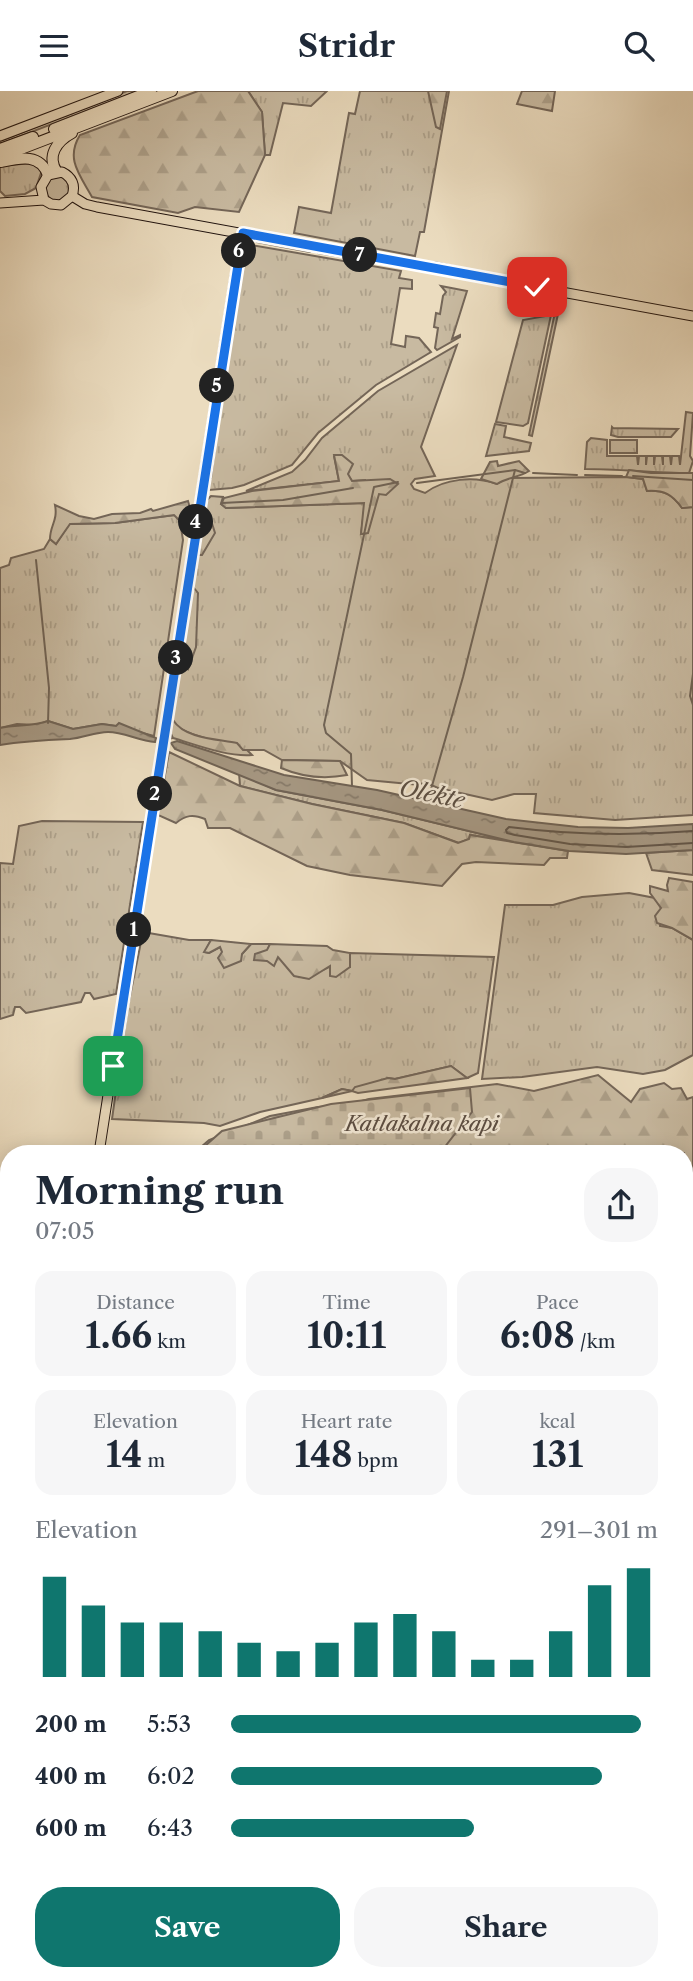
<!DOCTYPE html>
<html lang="en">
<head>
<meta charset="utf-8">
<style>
	:root { --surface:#fff; --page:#f6f6f7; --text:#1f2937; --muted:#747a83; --accent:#0f766e }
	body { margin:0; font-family:"Libre Caslon Text",serif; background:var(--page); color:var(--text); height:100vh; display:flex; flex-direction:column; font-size:26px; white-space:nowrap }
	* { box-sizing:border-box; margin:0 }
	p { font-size:23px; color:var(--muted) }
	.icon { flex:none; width:38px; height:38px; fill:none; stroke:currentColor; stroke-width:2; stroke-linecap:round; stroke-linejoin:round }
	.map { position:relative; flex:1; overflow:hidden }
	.drawer { position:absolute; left:0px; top:1054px; width:693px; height:836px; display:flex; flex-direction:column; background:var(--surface); border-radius:28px 28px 0 0; box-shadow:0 4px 18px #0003 }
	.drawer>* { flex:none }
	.pin { position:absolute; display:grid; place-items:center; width:60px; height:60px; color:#fff; margin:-30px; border-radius:14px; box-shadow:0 4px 10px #0006 }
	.km { position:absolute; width:35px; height:35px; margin:-18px; border-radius:50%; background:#222; color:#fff; font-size:19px; line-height:35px; text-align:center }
	.round { display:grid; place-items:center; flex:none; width:74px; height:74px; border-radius:28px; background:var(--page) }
	.head { display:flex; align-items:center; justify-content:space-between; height:119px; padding:0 35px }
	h1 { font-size:38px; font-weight:700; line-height:52px }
	.stats { display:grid; grid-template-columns:repeat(3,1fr); gap:10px; height:119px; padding:7px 35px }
	.stats div { display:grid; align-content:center; border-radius:18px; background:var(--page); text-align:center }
	.stats b { font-size:35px; font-weight:700 }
	.stats small { font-size:19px; font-weight:400 }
	.stats p { font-size:19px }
	.chart { height:196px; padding:14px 35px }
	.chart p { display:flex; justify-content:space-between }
	.chart svg { width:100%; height:126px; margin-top:7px; stroke:var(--accent); stroke-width:6 }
	.action { display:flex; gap:14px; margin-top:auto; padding:14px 35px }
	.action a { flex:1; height:80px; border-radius:28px; background:var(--accent); color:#fff; font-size:28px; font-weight:700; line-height:80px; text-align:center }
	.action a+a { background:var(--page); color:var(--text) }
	ul { padding:0 35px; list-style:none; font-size:23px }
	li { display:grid; grid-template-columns:112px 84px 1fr; align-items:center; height:52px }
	li i { height:18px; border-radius:9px; background:var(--accent) }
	header { display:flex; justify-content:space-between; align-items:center; height:91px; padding:0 35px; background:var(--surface); font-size:32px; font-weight:700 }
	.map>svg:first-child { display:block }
</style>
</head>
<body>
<header><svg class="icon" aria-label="menu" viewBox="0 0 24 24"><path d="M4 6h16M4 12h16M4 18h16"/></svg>Stridr<svg class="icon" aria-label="search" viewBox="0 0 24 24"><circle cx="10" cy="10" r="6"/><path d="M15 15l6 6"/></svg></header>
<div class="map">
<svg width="693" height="1890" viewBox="0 0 693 1890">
	<defs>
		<pattern id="grass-tufts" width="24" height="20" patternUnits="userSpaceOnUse" patternTransform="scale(1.75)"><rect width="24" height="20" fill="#c8baa1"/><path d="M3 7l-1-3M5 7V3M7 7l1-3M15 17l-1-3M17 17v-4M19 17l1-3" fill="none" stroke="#ac9f89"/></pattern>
		<pattern id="forest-firs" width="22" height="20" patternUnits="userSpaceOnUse" patternTransform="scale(1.75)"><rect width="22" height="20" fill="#c8baa1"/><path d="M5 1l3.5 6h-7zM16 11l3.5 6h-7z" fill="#ac9f89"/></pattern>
		<pattern id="cemetery-stones" width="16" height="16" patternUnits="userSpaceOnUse" patternTransform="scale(1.75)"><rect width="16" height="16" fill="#c8baa1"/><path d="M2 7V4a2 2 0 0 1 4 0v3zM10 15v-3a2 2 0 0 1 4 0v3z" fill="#ac9f89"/></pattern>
		<pattern id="water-ripples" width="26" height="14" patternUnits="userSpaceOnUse" patternTransform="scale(1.75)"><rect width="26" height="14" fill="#a69883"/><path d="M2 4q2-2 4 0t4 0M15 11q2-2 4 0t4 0" fill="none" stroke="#877b6a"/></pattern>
	</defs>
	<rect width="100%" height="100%" fill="#ebdcbf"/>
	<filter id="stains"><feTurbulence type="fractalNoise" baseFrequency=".00286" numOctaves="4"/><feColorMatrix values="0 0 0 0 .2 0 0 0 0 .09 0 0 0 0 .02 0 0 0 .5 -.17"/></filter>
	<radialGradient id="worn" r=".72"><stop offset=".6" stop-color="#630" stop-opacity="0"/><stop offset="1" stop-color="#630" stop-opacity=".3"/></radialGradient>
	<g fill="url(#grass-tufts)" stroke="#746658" stroke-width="2">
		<polygon points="127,0 138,0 0,53 0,50"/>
		<polygon points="248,0 327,0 311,15 283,12 270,64 265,64 262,21"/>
		<polygon points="360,0 449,0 424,141 420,141 415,165 294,142 299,116 331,122 349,22 355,23"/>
		<polygon points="32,72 42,79 36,97 25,103 5,105 0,100 0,75"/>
		<circle cx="58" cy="97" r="13"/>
		<polygon points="246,153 401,180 399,187 412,189 412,198 400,197 391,253 405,256 406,245 419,247 431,261 376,294 318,342 292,374 244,394 232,397 209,399 206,391 211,387 215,357 215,340"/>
		<polygon points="441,195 467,200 452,248 460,244 460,246 437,259 435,257 438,237 434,236 436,222 440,223 443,205 446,201"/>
		<polygon points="558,223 532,345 529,344 554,226"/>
		<polygon points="551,224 528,332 523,335 496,331 523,229"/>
		<path d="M 457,254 L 421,356 L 435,385 L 415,388 L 411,393 L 414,398 L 425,402 C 445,387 474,385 497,393 L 506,387 L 626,386 L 643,388 L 647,400 C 664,399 672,403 682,417 L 693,416 L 693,724 L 615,729 L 534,722 L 536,703 L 514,703 L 492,709 L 438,697 L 424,691 L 420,694 L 367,689 L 340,670 L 282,669 L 264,659 L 243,659 L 192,643 L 178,637 L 173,630 L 170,641 L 173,647 L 167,648 L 203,413 L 211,405 L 223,406 L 221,413 L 226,417 L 365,412 L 361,443 L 367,442 L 365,389 L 352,390 L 334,365 L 339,390 L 246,400 L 292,381 L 305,369 L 322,347 L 378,300 Z"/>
		<path d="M 686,321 L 693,322 L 690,365 L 693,370 L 689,382 C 654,382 620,378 585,378 L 587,351 L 591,347 L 607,349 L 607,365 L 637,365 L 638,374 L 639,365 L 646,365 L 646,374 L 647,365 L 654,365 L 654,374 L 655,365 L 662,365 L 663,374 L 663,365 L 670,365 L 671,374 L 672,365 L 679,365 L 680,374 Z"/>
		<polygon points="495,333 506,335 504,346 531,352 529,360 486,365"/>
		<polygon points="612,336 613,337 678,338 671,346 618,346 611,344"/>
		<rect x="610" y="349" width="27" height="13"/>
		<polygon points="175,424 180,430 183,449 154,645 116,635 102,633 73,638 48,630 36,634 17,633 0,637 0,477 9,474 11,467 44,458 50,448 56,453 69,433 115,432"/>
		<polygon points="239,682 276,699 382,719 514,751 470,744 469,748 459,752 404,732 312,713 240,695"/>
		<polygon points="42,730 143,731 116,903 94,908 90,902 85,902 81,911 26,922 20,916 15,916 13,924 0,928 0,772 13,773 19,735"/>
		<polygon points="629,802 655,807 661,817 660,835 672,837 693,849 693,964 665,979 643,983 597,976 522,986 482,988 505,814 553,814 582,806"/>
		<polygon points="143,841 189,849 211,849 205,861 209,862 220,856 222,860 242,863 251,853 270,853 268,859 277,866 323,879 331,875 350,876 350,862 494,866 478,982 467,987 451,975 395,988 388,987 352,1000 342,998 322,1007 260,1021 220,1035 204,1032 112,1028 128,915"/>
	</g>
	<g fill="url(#forest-firs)" stroke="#746658" stroke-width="2">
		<path d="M 198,0 L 248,0 L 262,21 L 265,64 L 239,121 L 195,116 L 178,122 L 92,106 C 80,84 65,68 80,44 Z"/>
		<polygon points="428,0 447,0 440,38 436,36"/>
		<polygon points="522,0 555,0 552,20 517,13"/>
		<polygon points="334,364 342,364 353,373 348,383 352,390 390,388 398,393 386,404 379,403 368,442 361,443 364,412 226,417 221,413 224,407 252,400 339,390"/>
		<path d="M 497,370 L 498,375 L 519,370 L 529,380 C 518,387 508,386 497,393 L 481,388 L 490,371 Z"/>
		<path d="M 629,379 L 651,382 L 693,382 L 693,416 L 682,417 C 672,403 664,399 647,400 L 643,388 L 626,386 Z"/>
		<path d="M 188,410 L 191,421 L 180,430 L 174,424 L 115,432 L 70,433 L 56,453 L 50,448 C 50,434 58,430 55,414 L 79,425 L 94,428 L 112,423 L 140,422 L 151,418 L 153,420 Z"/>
		<polygon points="208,420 215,442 202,464 196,464 203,423"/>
		<polygon points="194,497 198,502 196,556 188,578 181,570 190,507"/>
		<path d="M 173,629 C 185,648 217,648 237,652 L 243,659 L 247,659 L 252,664 C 227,666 197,654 173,647 L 170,641 Z"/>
		<path d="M 169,661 L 240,695 L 312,713 L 404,732 L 458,752 L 469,748 L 470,744 L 568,760 L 567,767 L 550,767 L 544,774 L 476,771 L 462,773 L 442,795 L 350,784 L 307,775 L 230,737 L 208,737 L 205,728 C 193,723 186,724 176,732 L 158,724 Z"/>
		<path d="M 282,669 L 340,670 L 347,684 C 326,688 302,686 281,677 Z"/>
		<polygon points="693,759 693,784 652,779 646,762"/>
		<polygon points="669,787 693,791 693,849 672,837 657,832 655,825 661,817 650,802 650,795 668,800 667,794"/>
		<polygon points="211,849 251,853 242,863 241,870 224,877 218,867 222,861 220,856 209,862 204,861"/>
		<polygon points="270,853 327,855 333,859 350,862 350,876 336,886 330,885 330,875 309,888 294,885 278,866 274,875 267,870 254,869 255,863 267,859"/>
		<polygon points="451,975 467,987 358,1002 352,1000 322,1007 342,998 352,1000 355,996 388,987 395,988"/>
		<polygon points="598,984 631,1011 640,998 664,992 672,998 681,997 687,1008 693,1006 693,1096 684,1100 684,1062 194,1062 209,1049 270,1025 318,1016 347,1014 369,1008 497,993 534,1000"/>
		<polygon points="684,1109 687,1113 693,1110 693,1147 686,1153 684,1165"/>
	</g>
	<polygon fill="url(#cemetery-stones)" stroke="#746658" stroke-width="2" points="470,997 472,1021 440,1062 197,1062 222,1040 331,1013"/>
	<g fill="url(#water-ripples)" stroke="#706355" stroke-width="2">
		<path d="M 48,630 L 73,638 L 102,633 L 116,635 L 119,632 L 156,647 L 155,651 C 139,650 124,641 108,641 C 95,641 83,647 70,648 C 46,649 24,650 0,654 L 0,637 C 16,633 32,636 48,630 Z"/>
		<polygon points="177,650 284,684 377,699 506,728 578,736 628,737 693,733 693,759 626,763 569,760 514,751 382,719 276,699 175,658 171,652"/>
		<polygon points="693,1147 693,1786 684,1792 684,1165 686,1153"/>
		<polygon points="9,1631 9,1881 574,1881 569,1886 557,1890 0,1890 0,1632"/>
	</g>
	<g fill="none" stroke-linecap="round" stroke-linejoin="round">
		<path stroke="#635649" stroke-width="2" d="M 693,740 C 631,745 571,744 509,736 L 506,739 L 507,742 L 515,744 L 570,753 L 626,756 L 693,752"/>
		<g stroke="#706355" stroke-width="2">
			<polyline points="257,151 310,161"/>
			<polyline points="318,162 390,174"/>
			<polyline points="434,171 457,176"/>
			<polyline points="417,179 433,182"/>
			<polyline points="533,382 577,384"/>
			<polyline points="585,384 622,385"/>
			<polyline points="633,385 693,389"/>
			<polyline points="417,392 515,379 525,382"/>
			<polyline points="222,412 283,409 353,397"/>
			<polyline points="36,469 49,597 48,632"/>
			<polyline points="693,583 690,605 693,614"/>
			<polyline points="352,695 351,663 326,642 324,634 374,396 398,391"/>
			<polyline points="428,709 463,586 515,379"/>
		</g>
		<g stroke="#20130f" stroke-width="11">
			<g id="major">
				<polyline points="0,45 118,0"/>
				<polyline points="72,105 85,113 97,116 693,225"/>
				<path d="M 0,112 L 44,109 L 51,113 L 61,114 L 72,105 C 76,94 72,86 62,81 L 48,84 L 41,96 L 44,109"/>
				<polyline points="99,1062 242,142"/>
				<polyline points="0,1266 9,1263"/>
			</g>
		</g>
		<g stroke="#20130f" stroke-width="12">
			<g id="highway">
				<polyline points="54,38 151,0"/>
				<polyline points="0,58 33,46"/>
				<polyline points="0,66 172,0"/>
				<path d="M 1,71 C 20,67 40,62 48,84"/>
				<path d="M 57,81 C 46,65 57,50 72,42"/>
			</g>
		</g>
		<use href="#major" stroke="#ebdcbf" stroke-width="9"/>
		<use href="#highway" stroke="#ebdcbf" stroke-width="10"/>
	</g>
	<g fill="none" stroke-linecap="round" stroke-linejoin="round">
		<g stroke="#fff" stroke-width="14">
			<polyline id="route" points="113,975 243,142 537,196"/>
		</g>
		<use href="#route" stroke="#1a73e8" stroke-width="9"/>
	</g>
	<g text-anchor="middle" stroke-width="5" stroke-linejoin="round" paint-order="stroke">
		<g font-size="21" font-style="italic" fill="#5b4d42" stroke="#f2e8d5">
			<text x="422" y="1040">Katlakalna kapi</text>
		</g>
		<g font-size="23" font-style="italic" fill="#5c4f43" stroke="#f2e8d5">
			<text transform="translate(432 703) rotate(12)" y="8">Olekte</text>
		</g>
	</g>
	<rect width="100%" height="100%" filter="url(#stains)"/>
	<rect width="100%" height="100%" fill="url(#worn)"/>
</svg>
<div class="pin" style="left:113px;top:975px;background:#1e9e55"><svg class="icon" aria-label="arrive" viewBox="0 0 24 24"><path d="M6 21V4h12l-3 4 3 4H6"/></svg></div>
<div class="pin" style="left:537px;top:196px;background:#d93025"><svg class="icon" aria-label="check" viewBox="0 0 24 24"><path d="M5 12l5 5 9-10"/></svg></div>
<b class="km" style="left:134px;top:839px">1</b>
<b class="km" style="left:155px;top:703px">2</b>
<b class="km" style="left:176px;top:567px">3</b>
<b class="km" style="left:196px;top:431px">4</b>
<b class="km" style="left:217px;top:295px">5</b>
<b class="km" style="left:239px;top:160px">6</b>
<b class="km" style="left:360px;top:164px">7</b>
<section class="drawer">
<div class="head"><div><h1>Morning run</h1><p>07:05</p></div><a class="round"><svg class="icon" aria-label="share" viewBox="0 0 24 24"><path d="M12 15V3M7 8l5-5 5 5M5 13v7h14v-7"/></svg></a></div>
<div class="stats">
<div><p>Distance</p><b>1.66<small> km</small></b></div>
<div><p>Time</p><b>10:11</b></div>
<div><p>Pace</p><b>6:08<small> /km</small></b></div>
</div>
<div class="stats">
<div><p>Elevation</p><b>14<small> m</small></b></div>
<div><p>Heart rate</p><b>148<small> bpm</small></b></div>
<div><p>kcal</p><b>131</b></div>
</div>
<div class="chart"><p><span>Elevation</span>291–301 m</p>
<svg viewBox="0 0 160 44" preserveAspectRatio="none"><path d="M5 44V9M15 44V19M25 44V25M35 44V25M45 44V28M55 44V32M65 44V35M75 44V32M85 44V25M95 44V22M105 44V28M115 44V38M125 44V38M135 44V28M145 44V12M155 44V6"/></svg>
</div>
<ul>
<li><b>200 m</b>5:53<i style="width:96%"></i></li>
<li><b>400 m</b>6:02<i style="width:87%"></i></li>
<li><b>600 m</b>6:43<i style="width:57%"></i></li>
</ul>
<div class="action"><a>Save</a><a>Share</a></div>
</section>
</div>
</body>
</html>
